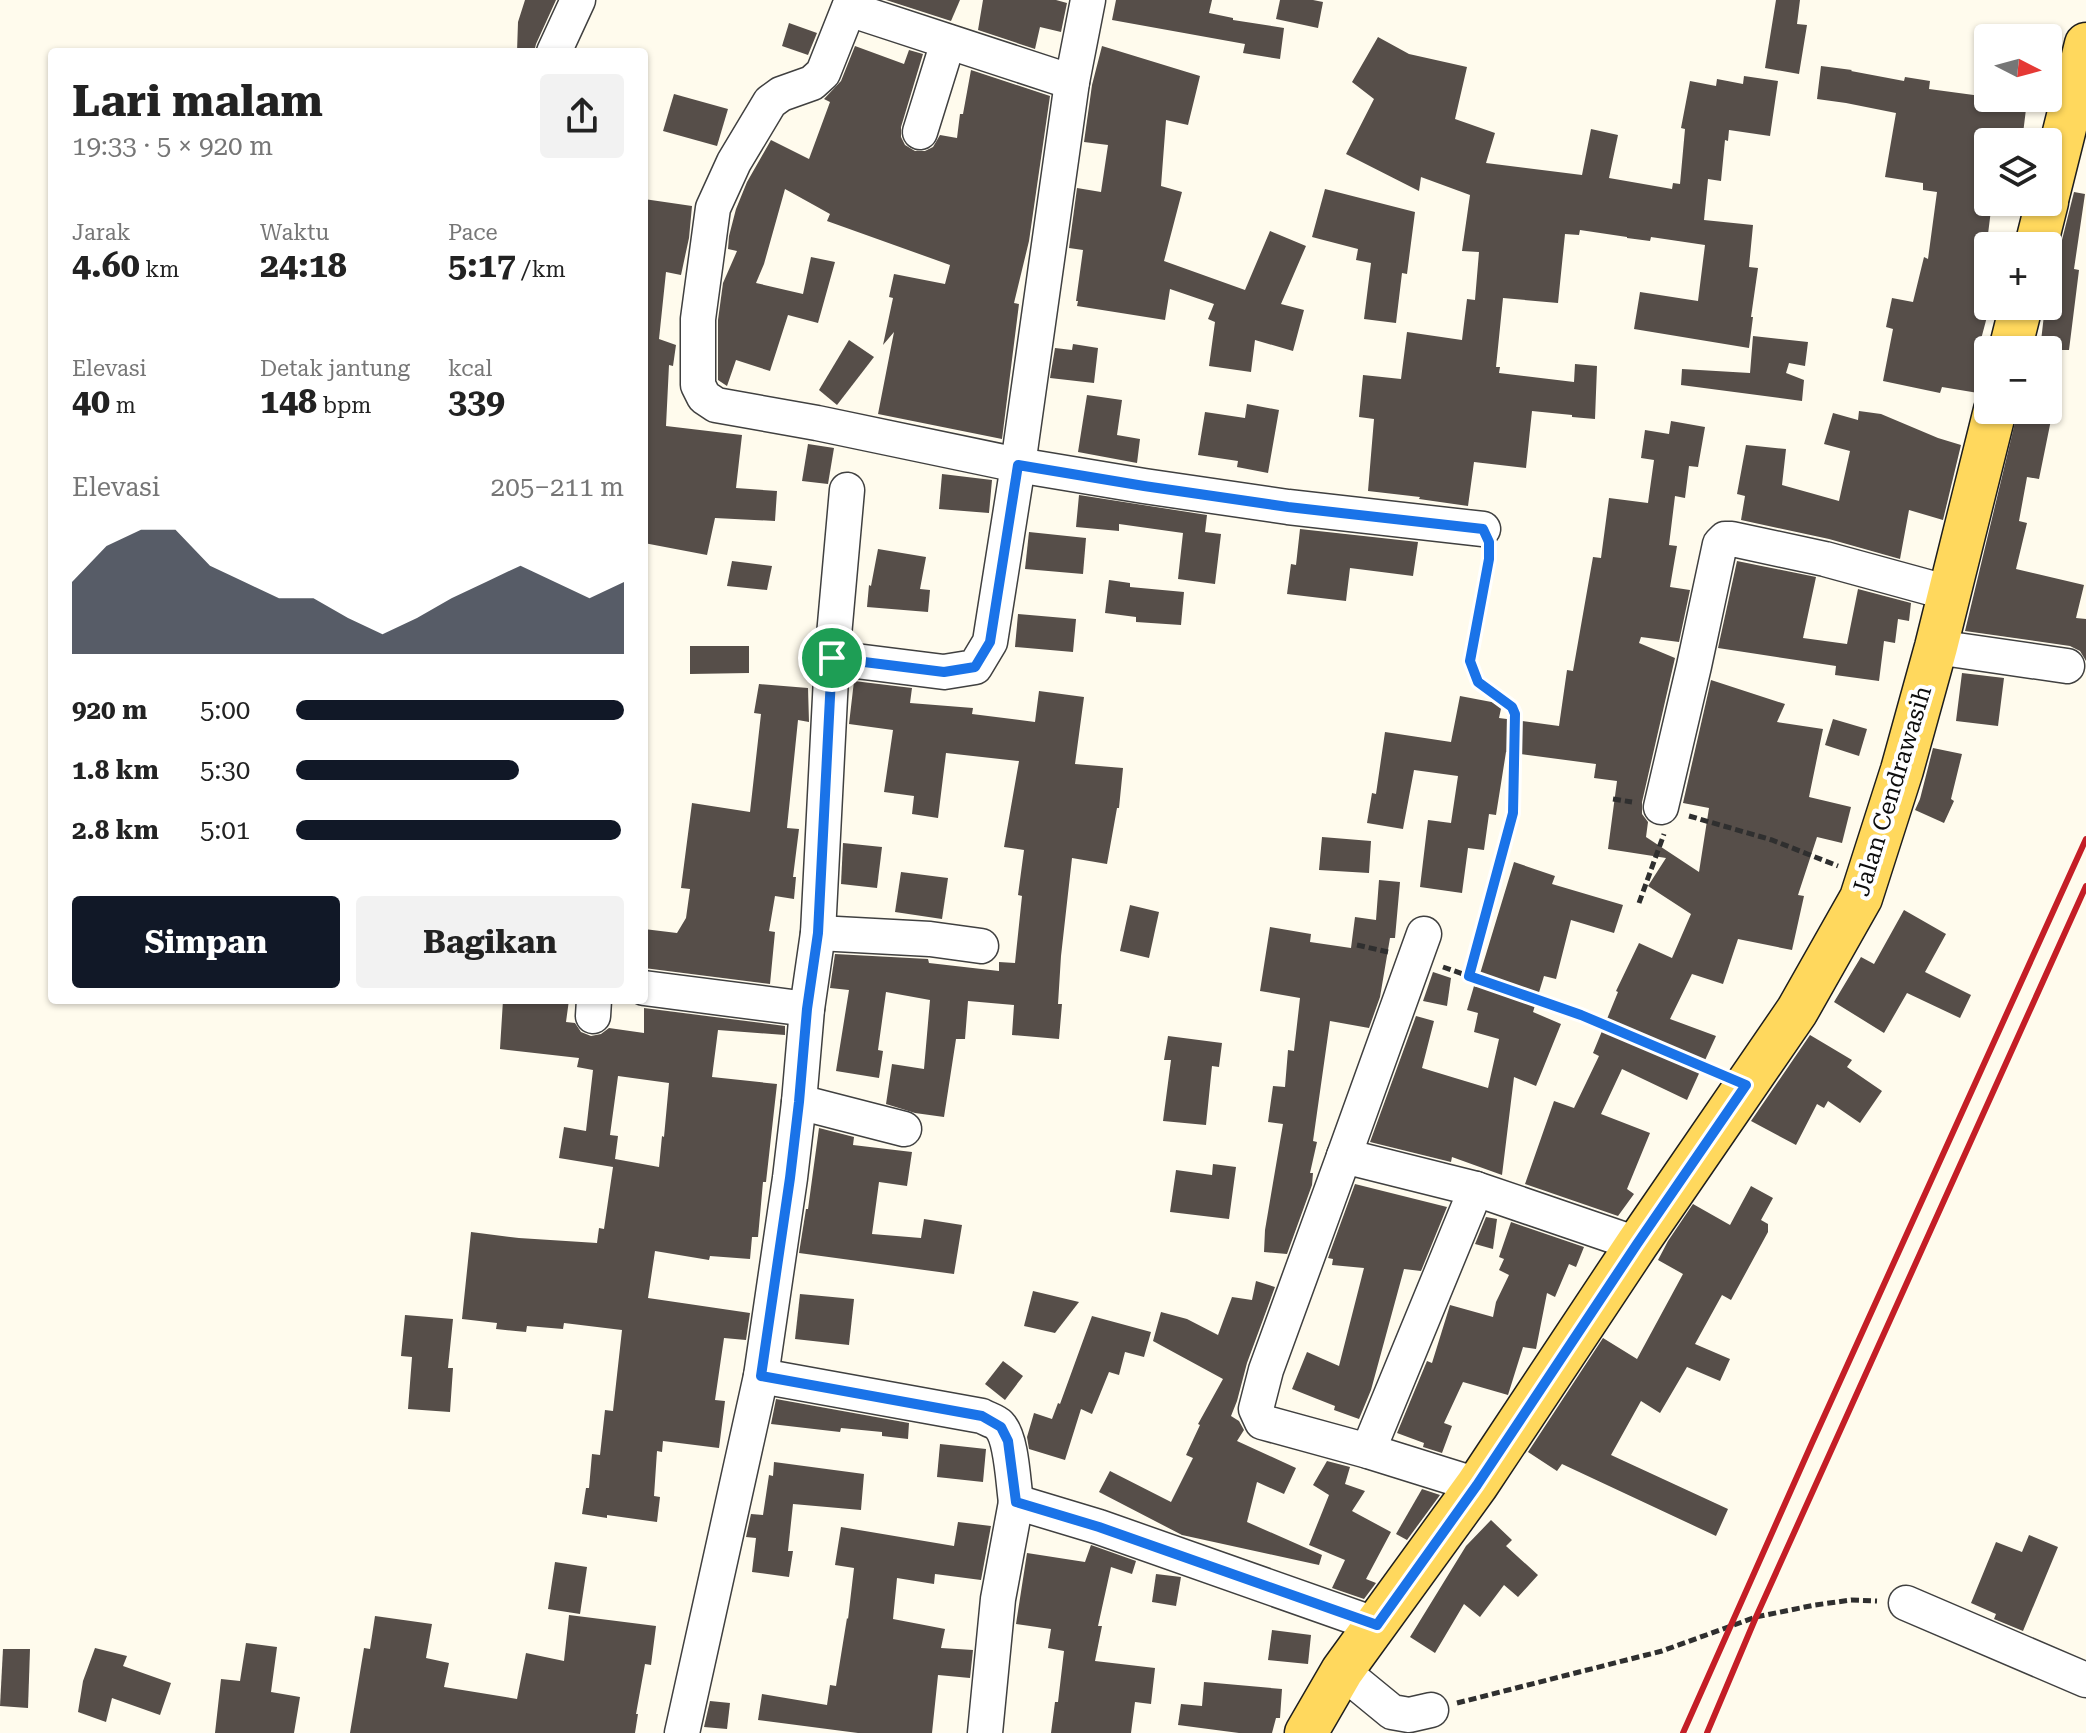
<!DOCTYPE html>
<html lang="id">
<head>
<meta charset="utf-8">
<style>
	:root { --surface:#fff; --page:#f2f2f2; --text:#222; --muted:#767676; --accent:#111827 }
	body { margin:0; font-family:"Roboto Serif",serif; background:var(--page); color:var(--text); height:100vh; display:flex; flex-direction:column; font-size:30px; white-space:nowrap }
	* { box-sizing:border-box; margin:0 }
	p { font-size:26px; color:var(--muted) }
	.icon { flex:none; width:44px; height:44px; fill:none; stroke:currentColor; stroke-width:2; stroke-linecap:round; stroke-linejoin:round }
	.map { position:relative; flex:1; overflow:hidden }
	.details { position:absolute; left:48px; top:48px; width:600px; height:956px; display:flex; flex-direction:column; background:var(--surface); border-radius:8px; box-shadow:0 2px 6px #0004 }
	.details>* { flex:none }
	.needle { width:52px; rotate:96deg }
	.tools { position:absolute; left:1974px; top:24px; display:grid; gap:16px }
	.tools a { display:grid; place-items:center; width:88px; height:88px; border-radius:8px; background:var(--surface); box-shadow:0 2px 6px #0004; font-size:40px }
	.pin { position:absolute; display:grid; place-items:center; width:68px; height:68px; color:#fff; margin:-34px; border:4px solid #fff; border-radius:50%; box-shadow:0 2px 8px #0007 }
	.round { display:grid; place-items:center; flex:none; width:84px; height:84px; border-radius:8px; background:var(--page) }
	.summary { display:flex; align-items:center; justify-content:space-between; height:136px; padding:0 24px }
	h1 { font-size:44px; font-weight:700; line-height:60px }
	.metrics { display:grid; grid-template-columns:repeat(3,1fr); gap:12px; height:136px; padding:8px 24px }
	.metrics div { display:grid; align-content:center }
	.metrics b { font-size:34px; font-weight:700 }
	.metrics small { font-size:22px; font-weight:400 }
	.metrics p { font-size:22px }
	.chart { height:224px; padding:16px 24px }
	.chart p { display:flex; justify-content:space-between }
	.chart svg { width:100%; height:144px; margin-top:8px; fill:var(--accent); opacity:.7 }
	.cta { display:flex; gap:16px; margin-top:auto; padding:16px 24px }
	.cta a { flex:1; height:92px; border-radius:8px; background:var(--accent); color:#fff; font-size:32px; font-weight:700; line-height:92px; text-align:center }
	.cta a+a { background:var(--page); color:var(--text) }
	ul { padding:0 24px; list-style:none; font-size:26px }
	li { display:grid; grid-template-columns:128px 96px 1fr; align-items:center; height:60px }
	li i { height:20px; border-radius:10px; background:var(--accent) }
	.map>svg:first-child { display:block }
</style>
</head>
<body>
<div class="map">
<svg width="2086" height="1733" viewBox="0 0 2086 1733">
	<rect width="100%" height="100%" fill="#fffbed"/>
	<g fill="#564e49" fill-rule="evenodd">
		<polygon points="525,0 556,0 536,44 534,52 517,52 518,22"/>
		<polygon points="886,0 960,0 951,21"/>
		<polygon points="983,0 1056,0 1067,3 1061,32 1040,27 1035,49 978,30"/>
		<polygon points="1116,0 1212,0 1209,13 1233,18 1233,20 1284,28 1280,59 1243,53 1245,44 1112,20"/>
		<polygon points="1280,0 1313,0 1323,2 1318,28 1276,19"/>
		<polygon points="1776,0 1800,0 1797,24 1807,25 1799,74 1765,68"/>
		<polygon points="789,23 817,33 808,55 782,46"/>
		<polygon points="1378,37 1409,54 1467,67 1455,119 1495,133 1486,163 1582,175 1591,129 1618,135 1609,178 1672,189 1673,183 1680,184 1685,129 1681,128 1690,81 1716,86 1717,79 1743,84 1744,76 1778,81 1770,136 1729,130 1728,141 1725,140 1721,181 1708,179 1704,220 1753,225 1749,267 1758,268 1751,317 1753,317 1749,348 1634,329 1640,292 1698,301 1705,245 1651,237 1650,241 1627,238 1627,237 1580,230 1579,235 1565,234 1558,303 1503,298 1496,367 1500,367 1499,373 1574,382 1575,364 1597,366 1595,419 1572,417 1572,415 1532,411 1526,468 1474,462 1468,506 1419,499 1420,497 1368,491 1374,419 1359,417 1363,375 1401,379 1407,332 1462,340 1467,299 1475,300 1479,252 1462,251 1470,195 1421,177 1419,191 1346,154 1374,99 1352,82"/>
		<polygon points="855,46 904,64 909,50 923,54 901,127 901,137 905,145 915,151 925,151 933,147 940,135 957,138 960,114 963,114 971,70 1050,96 1029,241 1014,303 1019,304 1002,439 878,414 894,332 883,345 893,298 889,297 894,274 945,284 950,265 827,221 830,214 785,189 764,264 756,283 803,294 811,257 835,262 818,323 788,315 770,371 736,360 727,386 718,380 718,320 723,283 737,251 728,249 729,236 736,209 747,182 771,140 809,159 830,102 824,99 841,81"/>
		<polygon points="1102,46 1200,76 1188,125 1166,120 1161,186 1182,192 1164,261 1245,290 1270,231 1306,246 1281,304 1304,310 1293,351 1255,340 1251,372 1209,366 1215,322 1208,319 1214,304 1170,289 1165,320 1077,306 1078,301 1076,301 1083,250 1069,248 1077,188 1101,192 1108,145 1084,142 1092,85"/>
		<polygon points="1821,66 1852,70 1851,71 1904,81 1905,77 1930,81 1929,89 1996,98 1995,105 2026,109 2022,142 1988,137 1988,202 1992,202 1988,234 1988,313 1976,358 1986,360 1978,393 1942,387 1940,393 1883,381 1893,329 1886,327 1892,298 1913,302 1924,257 1928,259 1937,192 1923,190 1923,183 1885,177 1896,113 1846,103 1817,99"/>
		<polygon points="674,94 728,109 717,146 663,131"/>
		<polygon points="1325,189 1415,212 1407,274 1402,273 1396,323 1364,319 1371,263 1356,260 1358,249 1312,237"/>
		<polygon points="2074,192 2085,194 2074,269 2079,270 2069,350 2040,350 2045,306 2048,306 2050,265 2059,252"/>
		<polygon points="644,199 692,206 689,238 681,275 666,272 659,339 676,345 673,366 669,365 666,426 742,435 736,488 777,491 775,521 715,518 707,555 644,543"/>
		<polygon points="1753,336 1808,342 1805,366 1789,363 1786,373 1804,380 1802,401 1681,385 1682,369 1750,373"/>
		<polygon points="849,340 874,357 837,405 819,390"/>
		<polygon points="1073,344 1098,348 1094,383 1050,378 1055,348 1072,350"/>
		<polygon points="1087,395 1122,400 1117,435 1140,439 1137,463 1078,452"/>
		<polygon points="1247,404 1279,410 1268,473 1237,467 1238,461 1198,455 1205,412 1245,418"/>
		<polygon points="2018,410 2053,410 2039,479 2027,477 2019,521 2027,523 2016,569 2084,585 2076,618 2086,619 2086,661 2080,651 2070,646 1965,631"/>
		<polygon points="1859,411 1881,414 1938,438 1961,445 1943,520 1909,510 1900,559 1829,539 1741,520 1745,496 1737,494 1746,445 1786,449 1782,485 1839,501 1850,451 1824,444 1833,413 1858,420"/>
		<polygon points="1671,421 1705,427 1698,467 1689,466 1685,498 1675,496 1669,545 1677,546 1670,587 1690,590 1679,642 1641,637 1639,643 1675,658 1642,802 1642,814 1648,822 1646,837 1699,872 1709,808 1683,803 1711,680 1785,704 1777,722 1823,729 1809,797 1851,807 1842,843 1817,837 1798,895 1804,896 1792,950 1738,939 1723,984 1692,974 1670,1019 1716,1036 1687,1100 1622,1069 1601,1114 1650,1133 1627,1189 1634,1194 1618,1216 1525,1184 1554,1101 1574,1108 1599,1056 1593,1053 1618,992 1616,991 1639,943 1672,958 1691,914 1648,886 1666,858 1608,849 1617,781 1594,778 1596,764 1506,752 1496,815 1489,814 1484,850 1468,848 1462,893 1420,887 1428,820 1451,823 1458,776 1414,770 1403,829 1367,823 1372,793 1376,794 1385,732 1451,742 1460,696 1502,704 1499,718 1559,726 1567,670 1573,671 1593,557 1601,558 1609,498 1648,503 1654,460 1641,458 1645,430 1669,434"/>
		<polygon points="808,444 834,448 828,484 802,481"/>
		<polygon points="942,474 992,480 989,513 939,509"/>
		<polygon points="1079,495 1207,515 1205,532 1221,534 1215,584 1178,579 1183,533 1119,524 1119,531 1076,527"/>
		<polygon points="1300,529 1418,542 1413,576 1350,568 1346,601 1287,594 1291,564 1296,565"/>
		<polygon points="1029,532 1086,538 1083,574 1025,569"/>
		<polygon points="878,549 926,557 920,589 930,590 928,612 867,607 869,585 871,586"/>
		<polygon points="732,561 772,566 767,590 727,586"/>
		<polygon points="1737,561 1816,577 1803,638 1847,644 1858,589 1911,603 1909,621 1898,619 1895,643 1884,641 1879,681 1835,675 1836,666 1718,648"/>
		<polygon points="1109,580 1130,583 1130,587 1184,592 1181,625 1136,622 1136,617 1105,613"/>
		<polygon points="1018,614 1076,619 1073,652 1015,647"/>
		<polygon points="690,646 749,646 749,673 690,674"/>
		<polygon points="1962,673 2004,678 1998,726 1956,721"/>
		<polygon points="854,681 912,688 910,703 973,708 972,714 1035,722 1039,691 1084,697 1075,764 1123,768 1119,808 1117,808 1107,864 1072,858 1061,956 1058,1004 1062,1004 1059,1039 1012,1035 1014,1005 968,1001 965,1039 956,1039 944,1117 915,1113 886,1104 892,1064 924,1069 930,1000 886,992 878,1050 883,1051 879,1078 836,1071 849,990 830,988 835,954 928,959 929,963 999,971 999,962 1015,963 1022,896 1018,895 1024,850 1004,847 1019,761 946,753 938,818 912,814 914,796 884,792 893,730 849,724"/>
		<polygon points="759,684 808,688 809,722 798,720 787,828 799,829 793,877 796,877 794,899 775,896 769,931 775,932 770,984 644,968 644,929 677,933 686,918 690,889 681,888 692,803 750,812 761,714 754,713"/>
		<polygon points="1833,719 1867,729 1859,756 1825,745"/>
		<polygon points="1933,748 1962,754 1951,799 1954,801 1944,823 1915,810 1920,799"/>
		<polygon points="1322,837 1371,841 1369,873 1319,870"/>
		<polygon points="843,843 882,847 877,888 841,884"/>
		<polygon points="1514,862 1555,876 1552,884 1623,905 1614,933 1571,920 1556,979 1544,976 1533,1012 1561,1024 1536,1086 1514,1077 1502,1175 1452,1157 1451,1162 1370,1142 1416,1016 1434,1021 1422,1068 1488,1088 1499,1039 1474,1032 1478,1013 1467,1010 1474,986 1476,987"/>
		<polygon points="901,872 948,878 942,919 895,912"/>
		<polygon points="1379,880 1400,882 1395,938 1390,938 1380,997 1369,1028 1330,1021 1313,1141 1317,1142 1310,1173 1313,1173 1312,1185 1287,1254 1264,1252 1265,1230 1283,1124 1268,1122 1273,1086 1285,1087 1288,1050 1294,1051 1300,998 1260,991 1270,927 1311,934 1310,942 1351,948 1355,917 1376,920"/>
		<polygon points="1130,905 1159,912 1149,958 1120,951"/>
		<polygon points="1904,910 1946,934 1925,972 1971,995 1960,1018 1907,993 1884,1033 1834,1002 1861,957 1874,964"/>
		<polygon points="1433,972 1451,978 1447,1006 1423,1001"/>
		<path d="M 503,1000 L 569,1000 L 566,1022 L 575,1023 L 581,1032 L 591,1036 L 601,1034 L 609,1028 L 644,1033 L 644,1008 L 785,1026 L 785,1035 L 718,1030 L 712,1077 L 777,1084 L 766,1182 L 763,1182 L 758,1237 L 752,1237 L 750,1259 L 710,1256 L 709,1260 L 655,1251 L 648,1298 L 750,1313 L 746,1340 L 724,1338 L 715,1400 L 725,1401 L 719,1448 L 663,1441 L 662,1452 L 657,1451 L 654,1496 L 660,1497 L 657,1522 L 607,1515 L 607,1518 L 582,1514 L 586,1488 L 589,1488 L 592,1454 L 600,1455 L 605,1410 L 613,1411 L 622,1330 L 564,1323 L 563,1329 L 527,1326 L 526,1332 L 496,1329 L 497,1323 L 462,1319 L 471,1232 L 519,1238 L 597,1243 L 599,1228 L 604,1229 L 613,1167 L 559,1158 L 564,1127 L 586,1131 L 593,1070 L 577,1067 L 579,1058 L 500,1049 ZM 618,1076 L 669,1083 L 664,1137 L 662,1136 L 659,1167 L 615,1159 L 618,1136 L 610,1135 Z"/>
		<polygon points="1810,1035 1852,1060 1847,1067 1882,1091 1860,1123 1828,1101 1824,1108 1817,1104 1796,1145 1751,1121"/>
		<polygon points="1168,1036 1222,1043 1219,1067 1212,1066 1206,1125 1163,1121 1171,1060 1164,1060"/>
		<polygon points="819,1128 854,1137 853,1145 912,1152 907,1186 879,1182 872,1234 921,1238 924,1219 962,1225 954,1274 799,1253 806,1209 808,1209"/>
		<polygon points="1213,1164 1236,1167 1229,1219 1170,1212 1176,1170 1212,1175"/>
		<polygon points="1355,1184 1447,1207 1421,1271 1404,1269 1371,1390 1359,1419 1334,1410 1335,1406 1292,1389 1307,1352 1339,1366 1364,1268 1332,1265 1333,1259 1328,1258"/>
		<polygon points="1751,1186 1773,1198 1761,1220 1768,1224 1768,1232 1731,1300 1722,1295 1695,1344 1730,1359 1720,1381 1687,1367 1660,1413 1641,1401 1611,1455 1728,1509 1716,1536 1562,1464 1557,1471 1528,1452 1603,1338 1637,1359 1683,1274 1658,1260 1668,1241 1693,1204 1730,1225"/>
		<polygon points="1486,1217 1497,1219 1493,1249 1475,1244"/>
		<polygon points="1511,1222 1584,1247 1576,1267 1569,1264 1555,1297 1547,1293 1536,1349 1523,1347 1508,1395 1463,1382 1444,1423 1452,1426 1442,1453 1423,1447 1424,1443 1397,1433 1427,1361 1432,1363 1450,1305 1493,1317 1496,1302 1509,1275 1499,1270 1504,1259 1499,1257"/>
		<polygon points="1256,1281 1275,1287 1247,1363 1237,1401 1231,1416 1239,1421 1244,1430 1237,1441 1296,1468 1284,1494 1257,1482 1247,1522 1322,1555 1319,1565 1182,1535 1099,1492 1110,1471 1171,1502 1193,1458 1186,1455 1200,1425 1198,1424 1223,1379 1153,1341 1161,1312 1187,1319 1218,1335 1232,1297 1252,1300"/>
		<polygon points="1033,1291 1079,1302 1055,1333 1024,1326"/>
		<polygon points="800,1294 854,1299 849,1345 795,1339"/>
		<polygon points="405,1315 453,1319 448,1368 453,1368 450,1412 408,1409 412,1357 401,1356"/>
		<polygon points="1092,1316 1151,1332 1144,1357 1125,1352 1119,1375 1109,1372 1092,1414 1081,1409 1065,1460 1029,1449 1027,1437 1034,1413 1052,1419 1058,1403 1060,1404"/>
		<polygon points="1003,1361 1023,1376 1005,1400 985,1384"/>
		<polygon points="776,1399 909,1423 908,1439 882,1436 882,1432 841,1428 840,1432 771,1424"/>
		<polygon points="940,1444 986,1449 983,1482 937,1477"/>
		<polygon points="1327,1461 1350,1467 1345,1484 1365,1491 1352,1511 1391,1532 1366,1579 1376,1583 1364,1599 1332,1588 1345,1560 1309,1545 1329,1495 1313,1485"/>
		<polygon points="774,1462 864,1474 861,1510 793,1504 788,1551 793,1551 789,1577 752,1572 756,1538 746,1537 751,1514 763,1515 769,1475 773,1476"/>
		<polygon points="1422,1489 1440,1495 1407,1540 1396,1534"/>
		<polygon points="1491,1520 1512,1540 1506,1546 1538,1575 1518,1597 1504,1585 1480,1617 1464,1604 1435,1653 1410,1637 1466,1546"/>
		<polygon points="958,1522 991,1526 981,1580 935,1574 934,1584 897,1578 893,1619 945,1629 941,1648 973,1650 970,1678 938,1675 932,1733 858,1733 758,1720 762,1694 827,1705 830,1685 836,1686 847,1618 848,1619 854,1568 835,1565 841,1527 954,1546"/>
		<polygon points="2029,1535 2058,1547 2023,1631 1994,1619 1996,1614 1971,1603 1996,1542 2022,1552"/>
		<polygon points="1091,1545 1136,1561 1132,1574 1111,1567 1098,1626 1102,1626 1095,1661 1155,1668 1151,1704 1135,1702 1131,1733 1051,1733 1055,1702 1058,1702 1064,1651 1048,1648 1051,1629 1016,1624 1027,1553 1085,1562"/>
		<polygon points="555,1562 587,1567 580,1614 548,1609"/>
		<polygon points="1156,1574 1181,1577 1176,1606 1152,1602"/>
		<polygon points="569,1615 656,1626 651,1665 645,1664 636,1714 638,1714 635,1733 350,1733 364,1648 370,1649 375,1616 432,1624 426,1658 449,1663 444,1687 517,1699 526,1653 564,1661"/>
		<polygon points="1272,1630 1311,1635 1308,1664 1268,1660"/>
		<polygon points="246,1643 277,1647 271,1692 300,1697 294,1733 215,1733 221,1679 240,1681"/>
		<polygon points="95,1648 127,1656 123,1666 171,1683 160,1715 112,1698 106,1722 78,1712 83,1681"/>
		<polygon points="3,1649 30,1649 28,1708 0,1706"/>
		<polygon points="1204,1682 1282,1689 1280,1718 1276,1718 1272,1733 1239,1733 1178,1725 1181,1704 1202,1706"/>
		<polygon points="710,1701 730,1703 727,1729 704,1727"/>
	</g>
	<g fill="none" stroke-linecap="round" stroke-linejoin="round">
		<g stroke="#404040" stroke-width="37">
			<g id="minor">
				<polyline points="852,0 823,73 812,83 781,94 770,102 734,162 713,208 698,319 698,385 704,397 716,405 817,423 1018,465 1144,486 1288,507 1483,529"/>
				<polyline points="849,9 1072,82"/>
				<polyline points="554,52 578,0"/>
				<polyline points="920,132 948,42"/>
				<polyline points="1936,647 2067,666"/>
				<polyline points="832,658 944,672 975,667 990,642 1018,465 1072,82 1088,0"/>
				<polyline points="1661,807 1694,666 1720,544 1725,539 1732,539 1825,559 1949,593"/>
				<polyline points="818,933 930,939 981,946"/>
				<polyline points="644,988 807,1009"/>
				<polyline points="593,1016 594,1000"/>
				<polyline points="799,1102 904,1129"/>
				<polyline points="1344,1156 1424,934"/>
				<path d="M 761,1376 L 982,1416 C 987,1419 995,1421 999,1425 C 1012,1438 1013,1483 1016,1502"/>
				<polyline points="1368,1451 1476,1189"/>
				<polyline points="1477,1485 1368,1451 1262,1422 1256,1409 1266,1370 1344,1156 1476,1189 1637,1244"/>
				<polyline points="1906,1603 2086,1680"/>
				<polyline points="1342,1671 1392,1712 1409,1715 1431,1710"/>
				<polyline points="682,1733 761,1376 790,1178 799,1102 807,1009 818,933 832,658 847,490"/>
				<polyline points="985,1733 998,1599 1016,1502 1099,1527 1377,1625"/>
			</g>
		</g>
		<g stroke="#1e1e1e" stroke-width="45">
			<g id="major">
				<polyline points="2048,196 2086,44"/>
				<polyline points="2036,246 2047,202"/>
				<polyline points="2010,350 2021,306"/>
				<polyline points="1306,1733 1342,1671 1477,1485 1637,1244 1797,1011 1861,898 1902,770 1936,647 1995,410"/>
			</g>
		</g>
		<g stroke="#2f2f2f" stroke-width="5" stroke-dasharray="8 4" stroke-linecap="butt">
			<polyline points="1613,799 1632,802"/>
			<polyline points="1689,816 1772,840 1838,866"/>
			<polyline points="1639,903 1664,834"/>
			<polyline points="1357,945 1388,952"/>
			<polyline points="1443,967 1581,1015 1718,1073"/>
			<path d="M 1469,976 L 1513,813 L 1515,714 C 1509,698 1486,695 1478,681 C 1461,655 1486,587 1489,556"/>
			<polyline points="1457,1703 1662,1651 1756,1617 1815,1605 1851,1600 1877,1601"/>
		</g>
		<use href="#minor" stroke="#fff" stroke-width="34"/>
		<use href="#major" stroke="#ffd85d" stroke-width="42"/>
		<g stroke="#c41e26" stroke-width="6">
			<polyline points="1683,1733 1812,1443 2086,839"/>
			<polyline points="1707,1733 1756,1617 2086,886"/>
		</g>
	</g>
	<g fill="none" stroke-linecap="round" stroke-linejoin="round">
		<g stroke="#fff" stroke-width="16">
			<polygon id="route" points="1018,465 1144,486 1288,507 1483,529 1489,542 1489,559 1470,661 1478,682 1512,707 1515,714 1513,813 1469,976 1581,1015 1746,1085 1637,1244 1477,1485 1377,1625 1099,1527 1016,1502 1008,1441 1001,1427 982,1416 761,1376 790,1178 799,1102 807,1009 818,933 832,658 944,672 975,667 990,642"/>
		</g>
		<use href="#route" stroke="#1a73e8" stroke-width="10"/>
	</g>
	<g text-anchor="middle" stroke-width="8" stroke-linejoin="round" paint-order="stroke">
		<g font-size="24" fill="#0d0d0d" stroke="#fff">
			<text transform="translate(1892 791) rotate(-73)" y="8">Jalan Cendrawasih</text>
		</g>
	</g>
</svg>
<div class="tools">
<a><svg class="needle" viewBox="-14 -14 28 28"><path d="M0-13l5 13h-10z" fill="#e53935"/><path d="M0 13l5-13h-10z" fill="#767676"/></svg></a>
<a><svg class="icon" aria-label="layers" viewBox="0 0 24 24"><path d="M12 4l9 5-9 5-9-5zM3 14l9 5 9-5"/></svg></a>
<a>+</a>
<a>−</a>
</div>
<div class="pin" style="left:832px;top:658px;background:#1e9e55"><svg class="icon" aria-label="arrive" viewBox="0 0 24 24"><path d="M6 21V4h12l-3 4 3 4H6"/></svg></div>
<section class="details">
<div class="summary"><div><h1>Lari malam</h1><p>19:33 · 5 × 920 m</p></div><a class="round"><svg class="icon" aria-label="share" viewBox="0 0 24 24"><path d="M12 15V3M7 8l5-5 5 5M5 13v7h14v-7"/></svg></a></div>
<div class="metrics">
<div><p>Jarak</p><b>4.60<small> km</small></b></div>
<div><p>Waktu</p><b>24:18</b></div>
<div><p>Pace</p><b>5:17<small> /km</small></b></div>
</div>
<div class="metrics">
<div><p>Elevasi</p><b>40<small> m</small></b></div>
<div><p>Detak jantung</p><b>148<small> bpm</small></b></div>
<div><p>kcal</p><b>339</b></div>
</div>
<div class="chart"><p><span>Elevasi</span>205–211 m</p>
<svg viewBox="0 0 160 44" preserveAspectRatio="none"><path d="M0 44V22L10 11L20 6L30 6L40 17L50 22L60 27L70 27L80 33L90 38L100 33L110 27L120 22L130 17L140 22L150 27L160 22V44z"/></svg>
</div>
<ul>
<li><b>920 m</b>5:00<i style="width:100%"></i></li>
<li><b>1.8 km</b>5:30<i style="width:68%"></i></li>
<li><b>2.8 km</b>5:01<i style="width:99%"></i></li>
</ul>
<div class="cta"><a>Simpan</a><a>Bagikan</a></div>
</section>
</div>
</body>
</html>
